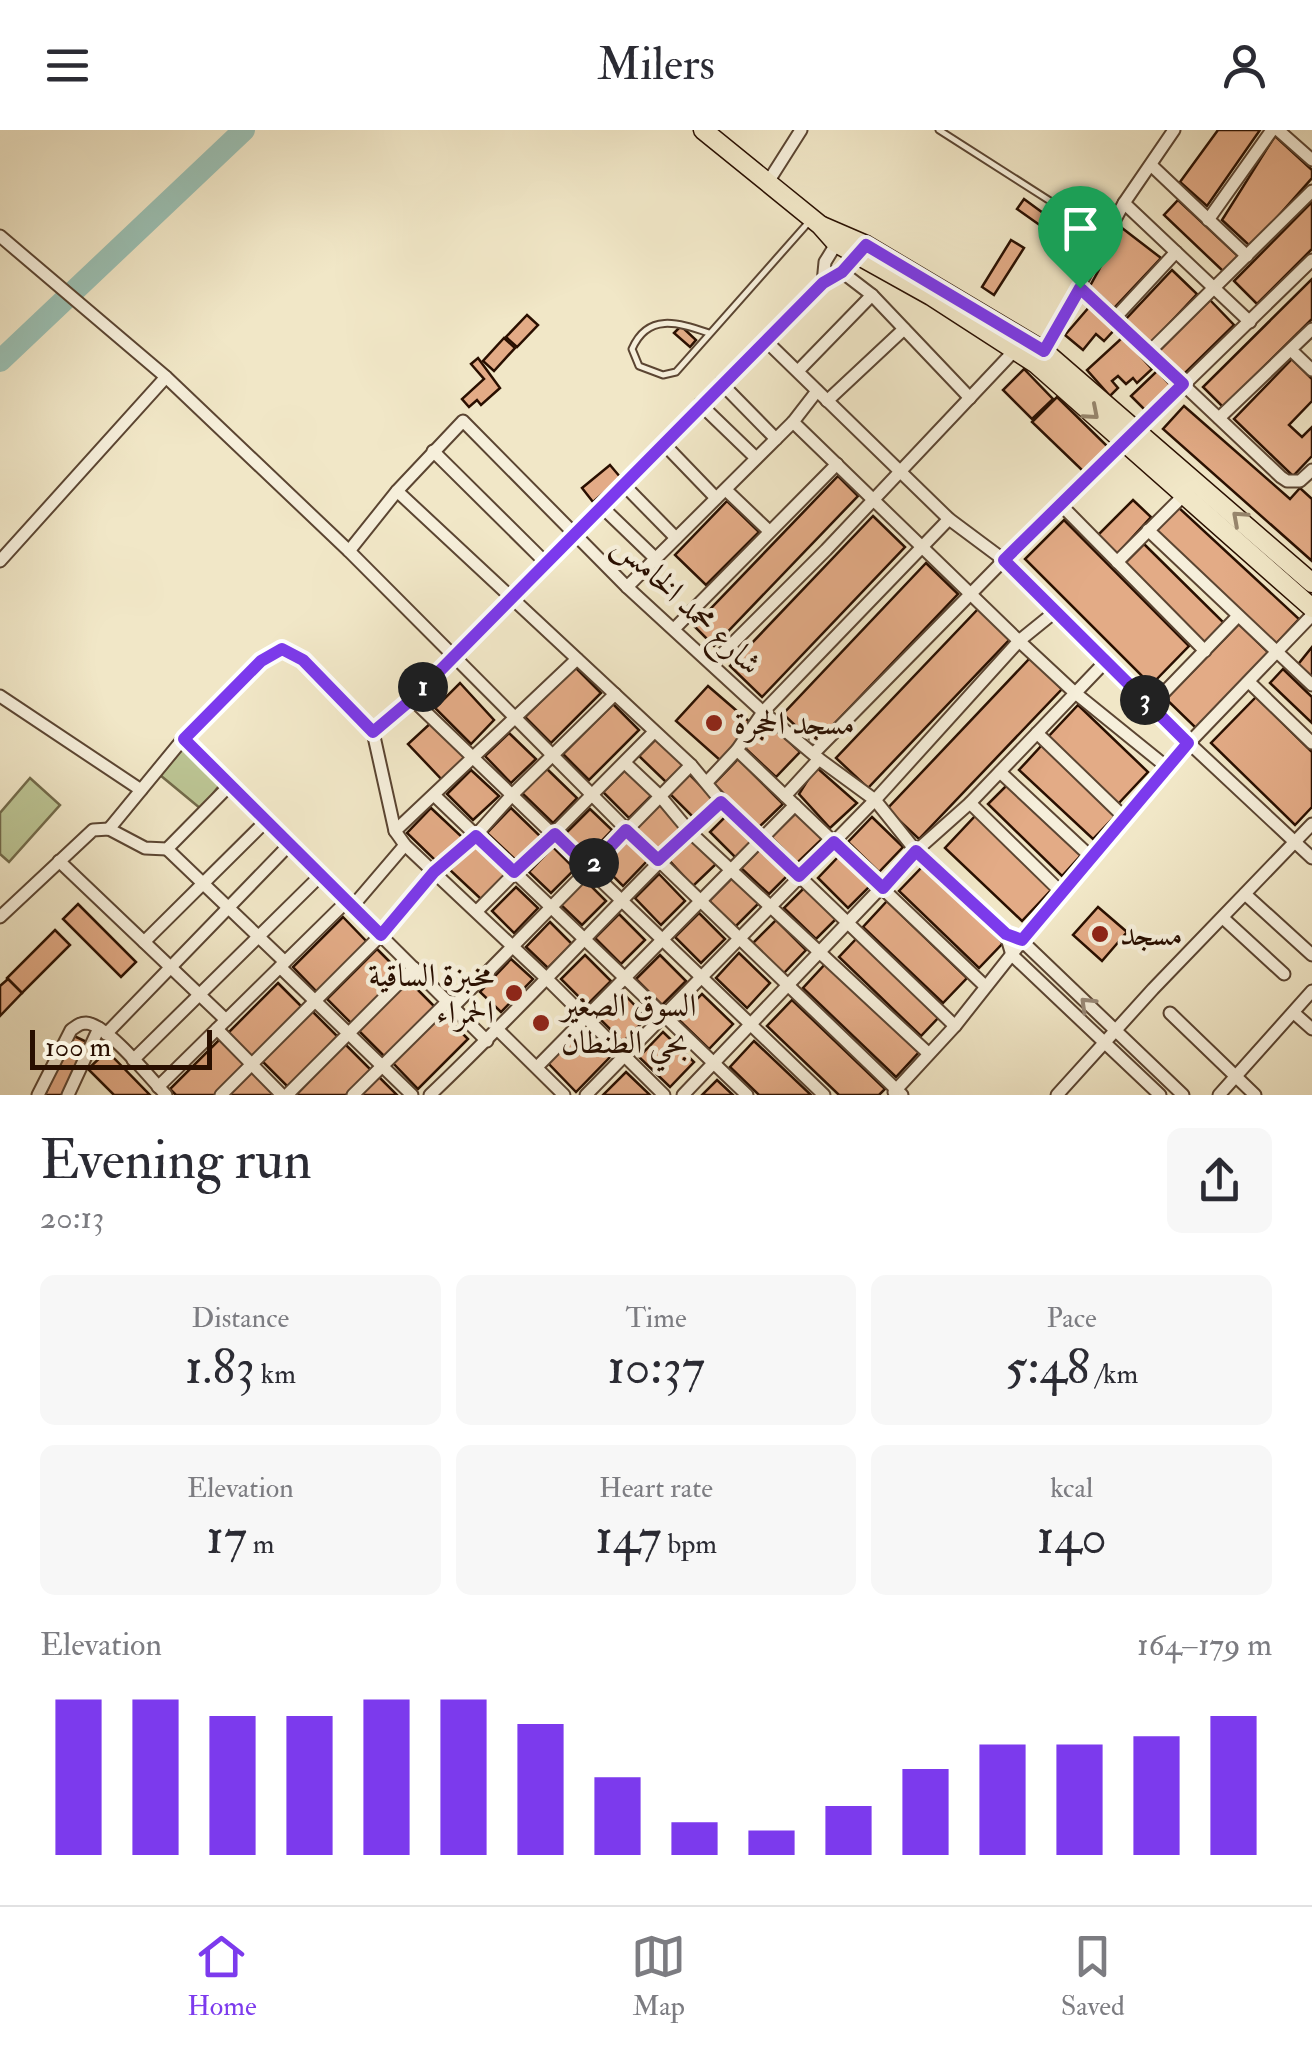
<!DOCTYPE html>
<html lang="en">
<head>
<meta charset="utf-8">
<style>
	:root { --surface:#fff; --page:#f7f7f7; --text:#2b2b33; --muted:#7c7c81; --line:#e1e1e2; --accent:#7c3aed }
	body { margin:0; font-family:"IM FELL Double Pica",Amiri,serif; background:var(--page); color:var(--text); height:100vh; display:flex; flex-direction:column; font-size:38px; white-space:nowrap }
	* { box-sizing:border-box; margin:0 }
	p { font-size:32px; color:var(--muted) }
	.icon { flex:none; width:55px; height:55px; fill:none; stroke:currentColor; stroke-width:2; stroke-linecap:round; stroke-linejoin:round }
	.map { position:relative; height:965px; overflow:hidden }
	.sheet { display:flex; flex-direction:column; background:var(--surface); flex:1 }
	.sheet>* { flex:none }
	.scale { position:absolute; left:30px; bottom:25px; width:182px; box-sizing:border-box; padding-left:10px; border:5px solid #290f00; border-top:0; font-size:28px; line-height:35px; white-space:nowrap; color:#290f00; -webkit-text-stroke:8px #f6efdb; paint-order:stroke }
	.pin { position:absolute; display:grid; place-items:center; width:85px; height:85px; color:#fff; margin:-102px -42px; border-radius:50% 50% 50% 0; rotate:-45deg; box-shadow:0 0 10px #0007 }
	.pin .icon { rotate:45deg }
	.km { position:absolute; width:50px; height:50px; margin:-25px; border-radius:50%; background:#222; color:#fff; font-size:28px; line-height:50px; text-align:center }
	.round { display:grid; place-items:center; flex:none; width:105px; height:105px; border-radius:15px; background:var(--page) }
	.head { display:flex; align-items:center; justify-content:space-between; height:170px; padding:0 40px }
	h1 { font-size:55px; font-weight:600; line-height:75px }
	.figures { display:grid; grid-template-columns:repeat(3,1fr); gap:15px; height:170px; padding:10px 40px }
	.figures div { display:grid; align-content:center; border-radius:15px; background:var(--page); text-align:center }
	.figures b { font-size:50px; font-weight:600 }
	.figures small { font-size:28px; font-weight:400 }
	.figures p { font-size:28px }
	.chart { height:280px; padding:20px 40px }
	.chart p { display:flex; justify-content:space-between }
	.chart svg { width:100%; height:180px; margin-top:10px; stroke:var(--accent); stroke-width:6 }
	header { display:flex; justify-content:space-between; align-items:center; height:130px; padding:0 40px; background:var(--surface); font-size:45px; font-weight:600 }
	.dock { display:flex; justify-content:space-around; align-items:center; height:140px; border-top:2px solid var(--line); background:var(--surface); font-size:28px; color:var(--muted) }
	.dock a { display:grid; justify-items:center; gap:5px }
	.dock .current { color:var(--accent) }
	.map>svg:first-child { display:block }
</style>
</head>
<body>
<header><svg class="icon" aria-label="menu" viewBox="0 0 24 24"><path d="M4 6h16M4 12h16M4 18h16"/></svg>Milers<svg class="icon" aria-label="person" viewBox="0 0 24 24"><circle cx="12" cy="8" r="4"/><path d="M4 21q1-7 8-7t8 7"/></svg></header>
<div class="map">
<svg width="1312" height="965" viewBox="0 0 1312 965">
	<rect width="100%" height="100%" fill="#f1e7c7"/>
	<filter id="stains"><feTurbulence type="fractalNoise" baseFrequency=".002" numOctaves="4"/><feColorMatrix values="0 0 0 0 .2 0 0 0 0 .09 0 0 0 0 .02 0 0 0 .5 -.17"/></filter>
	<radialGradient id="worn" r=".72"><stop offset=".6" stop-color="#630" stop-opacity="0"/><stop offset="1" stop-color="#630" stop-opacity=".3"/></radialGradient>
	<g fill="#bcc594" stroke="#726a4a" stroke-width="2.5">
		<polygon points="182,618 222,652 201,679 160,645"/>
		<polygon points="30,648 60,675 9,732 0,724 0,683"/>
	</g>
	<g fill="none" stroke-linecap="round" stroke-linejoin="round">
		<polyline stroke="#9bc0b3" stroke-width="22" points="0,231 244,0"/>
	</g>
	<g fill="#e3ab86" stroke="#290f00" stroke-width="2.5">
		<polygon points="1218,0 1260,0 1207,76 1180,52"/>
		<polygon points="1275,6 1312,40 1312,48 1251,117 1222,90"/>
		<polygon points="1024,69 1058,94 1051,103 1017,79"/>
		<polygon points="1178,70 1239,127 1224,142 1164,85"/>
		<polygon points="1312,72 1312,119 1257,174 1234,151"/>
		<polygon points="1122,98 1161,128 1114,178 1090,156"/>
		<polygon points="1011,110 1024,118 994,165 982,157"/>
		<polygon points="1172,140 1197,164 1150,214 1125,190"/>
		<polygon points="1312,149 1312,189 1223,277 1203,257"/>
		<polygon points="1210,170 1234,195 1183,245 1159,221"/>
		<polygon points="1090,176 1116,198 1104,211 1096,204 1083,220 1065,205"/>
		<polygon points="527,185 538,195 517,217 506,207"/>
		<polygon points="681,196 696,210 690,217 674,203"/>
		<polygon points="1123,207 1152,239 1137,253 1133,248 1126,254 1118,246 1112,251 1118,258 1110,266 1087,240"/>
		<polygon points="504,208 515,218 494,241 483,231"/>
		<polygon points="478,228 500,258 481,275 477,270 469,277 462,269 484,249 471,234"/>
		<polygon points="1292,229 1312,249 1312,271 1289,295 1302,307 1312,297 1312,326 1293,346 1234,289"/>
		<polygon points="1024,239 1053,269 1032,289 1003,260"/>
		<polygon points="1157,241 1172,257 1146,281 1131,266"/>
		<polygon points="1057,267 1108,317 1084,342 1032,292"/>
		<polygon points="1184,276 1290,369 1300,358 1312,369 1312,431 1163,299"/>
		<polygon points="610,335 621,348 593,372 582,358"/>
		<polygon points="838,346 858,366 714,516 694,496"/>
		<polygon points="1133,370 1151,387 1117,424 1098,405"/>
		<polygon points="727,371 759,402 706,455 675,425"/>
		<polygon points="1178,377 1299,489 1276,514 1155,402"/>
		<polygon points="873,386 905,417 762,567 730,536"/>
		<polygon points="1064,390 1189,516 1151,555 1025,429"/>
		<polygon points="1144,414 1224,493 1205,513 1124,434"/>
		<polygon points="926,433 958,464 815,614 783,584"/>
		<polygon points="979,478 1011,508 868,658 836,628"/>
		<polygon points="1239,494 1270,524 1197,599 1166,569"/>
		<polygon points="1312,517 1312,552 1296,537"/>
		<polygon points="1030,528 1062,559 919,709 887,679"/>
		<polygon points="575,537 601,563 551,613 525,587"/>
		<polygon points="1283,539 1312,567 1312,593 1270,553"/>
		<polygon points="460,553 494,590 471,614 435,578"/>
		<polygon points="708,556 752,594 721,631 676,591"/>
		<polygon points="1256,567 1312,622 1312,677 1295,695 1211,613"/>
		<polygon points="613,574 639,600 589,650 563,624"/>
		<polygon points="1078,575 1148,642 1118,674 1048,607"/>
		<polygon points="434,590 470,628 445,653 408,614"/>
		<polygon points="769,593 800,622 776,647 745,618"/>
		<polygon points="509,603 536,629 511,653 485,626"/>
		<polygon points="659,606 686,633 666,652 639,626"/>
		<polygon points="1042,615 1117,684 1093,709 1019,640"/>
		<polygon points="738,629 783,674 758,698 714,654"/>
		<polygon points="816,637 857,673 830,698 799,664"/>
		<polygon points="546,638 577,668 553,693 522,663"/>
		<polygon points="627,638 653,664 629,688 603,662"/>
		<polygon points="471,640 499,666 473,690 447,664"/>
		<polygon points="687,642 714,669 695,689 668,662"/>
		<polygon points="1009,653 1082,724 1062,746 988,674"/>
		<polygon points="658,672 684,698 660,723 634,696"/>
		<polygon points="431,678 462,707 438,733 407,703"/>
		<polygon points="511,678 542,708 519,733 487,703"/>
		<polygon points="590,679 612,700 588,725 566,703"/>
		<polygon points="729,683 756,709 737,729 710,702"/>
		<polygon points="796,683 822,709 797,733 771,707"/>
		<polygon points="976,685 1053,758 1022,791 945,718"/>
		<polygon points="872,687 903,717 879,742 848,712"/>
		<polygon points="690,707 716,734 693,756 667,728"/>
		<polygon points="625,710 647,731 623,756 601,734"/>
		<polygon points="474,715 505,745 482,770 450,740"/>
		<polygon points="553,717 575,739 551,763 529,742"/>
		<polygon points="761,718 788,745 769,764 741,738"/>
		<polygon points="840,725 871,755 848,778 818,748"/>
		<polygon points="923,736 1003,813 979,838 899,761"/>
		<polygon points="659,744 685,771 661,795 635,768"/>
		<polygon points="733,747 759,773 735,797 709,771"/>
		<polygon points="584,749 606,771 582,795 560,774"/>
		<polygon points="806,756 838,787 816,809 784,778"/>
		<polygon points="516,757 538,778 514,803 492,781"/>
		<polygon points="887,771 967,848 943,873 863,797"/>
		<polygon points="78,774 136,832 121,847 63,789"/>
		<polygon points="1098,777 1127,802 1102,831 1073,805"/>
		<polygon points="699,783 725,809 701,833 675,807"/>
		<polygon points="619,784 645,810 621,834 595,808"/>
		<polygon points="343,787 368,813 318,863 293,837"/>
		<polygon points="776,790 806,820 783,844 752,814"/>
		<polygon points="550,792 572,814 548,838 526,817"/>
		<polygon points="55,800 70,815 22,863 7,848"/>
		<polygon points="857,808 940,886 921,906 839,827"/>
		<polygon points="377,819 403,845 353,895 327,869"/>
		<polygon points="739,823 770,853 747,878 716,848"/>
		<polygon points="585,825 611,851 587,875 561,849"/>
		<polygon points="660,825 686,851 662,875 636,849"/>
		<polygon points="511,829 533,849 501,882 480,862"/>
		<polygon points="827,832 920,921 896,947 803,858"/>
		<polygon points="8,849 22,863 0,886 0,856"/>
		<polygon points="409,851 435,877 385,927 359,901"/>
		<polygon points="278,853 304,879 254,929 228,903"/>
		<polygon points="621,861 647,888 623,912 597,886"/>
		<polygon points="702,864 733,894 709,919 678,889"/>
		<polygon points="792,870 885,959 879,965 839,965 767,896"/>
		<polygon points="312,881 338,907 288,957 262,931"/>
		<polygon points="442,883 468,909 418,959 392,932"/>
		<polygon points="584,897 612,925 576,962 548,933"/>
		<polygon points="663,902 694,932 670,957 639,927"/>
		<polygon points="72,905 89,913 65,965 45,965"/>
		<polygon points="220,909 246,935 216,965 176,965 170,959"/>
		<polygon points="754,911 811,965 759,965 730,937"/>
		<polygon points="345,914 371,940 346,965 296,965"/>
		<polygon points="107,921 150,965 114,965 88,939"/>
		<polygon points="252,942 275,965 229,965"/>
		<polygon points="626,942 650,965 603,965"/>
		<polygon points="378,946 397,965 359,965"/>
		<polygon points="717,950 733,965 702,965"/>
	</g>
	<g fill="none" stroke-linecap="round" stroke-linejoin="round">
		<g stroke="#5b4532" stroke-width="9">
			<g id="lane">
				<polyline points="939,0 1072,85"/>
				<path d="M 709,203 C 679,193 648,182 632,219 L 639,236 L 663,245 L 676,242 L 808,93"/>
			</g>
		</g>
		<g stroke="#5b4532" stroke-width="15">
			<g id="street">
				<polyline points="1278,0 1312,30"/>
				<polyline points="1151,35 1247,126"/>
				<polyline points="768,52 801,0"/>
				<polyline points="1124,73 1250,192"/>
				<polyline points="1208,90 1272,0"/>
				<polyline points="0,106 166,247 349,421 627,700 902,965"/>
				<polyline points="842,142 872,165 970,268"/>
				<polyline points="823,153 825,132 838,111"/>
				<polyline points="1080,157 1281,347 1287,351 1300,351 1312,340"/>
				<polyline points="1114,189 1176,122"/>
				<polyline points="765,210 949,389 1004,430 1189,613 1312,728"/>
				<polyline points="1291,220 1312,240"/>
				<polyline points="1044,221 1124,73 1174,0"/>
				<polyline points="1149,222 1312,61"/>
				<polyline points="798,241 872,165"/>
				<polyline points="721,253 776,309"/>
				<polyline points="827,271 904,199"/>
				<polyline points="700,274 756,328"/>
				<polyline points="1219,288 1312,199"/>
				<polyline points="793,292 1019,511 1074,562 1168,638"/>
				<polyline points="663,313 716,368"/>
				<polyline points="433,321 545,432"/>
				<polyline points="623,354 676,408"/>
				<polyline points="726,360 769,401"/>
				<polyline points="397,361 691,635 721,671 955,896"/>
				<polyline points="1061,375 1205,521"/>
				<polyline points="601,376 656,429"/>
				<polyline points="1148,400 1312,555"/>
				<polyline points="349,421 397,361 463,291 627,457 763,582 819,629 875,670 916,721 1006,805 1022,811 1183,965"/>
				<polyline points="0,431 166,247"/>
				<polyline points="1117,432 1185,364"/>
				<polyline points="627,457 793,292 817,261"/>
				<polyline points="674,499 837,334"/>
				<polyline points="712,534 826,420 1014,221"/>
				<polyline points="1249,552 1312,613"/>
				<polyline points="0,566 141,660"/>
				<polyline points="412,569 824,965"/>
				<polyline points="1151,576 1237,487"/>
				<polyline points="373,602 412,569 823,153 842,142 861,122"/>
				<polyline points="373,602 303,530 281,519 261,531 183,609 487,911"/>
				<polyline points="373,602 395,701 405,715 546,848 664,965"/>
				<polyline points="1037,603 1125,688"/>
				<polyline points="737,620 985,856"/>
				<polyline points="814,623 1004,430 1312,130"/>
				<polyline points="625,633 660,666 690,702 928,923"/>
				<polyline points="1000,642 1091,727"/>
				<polyline points="707,652 737,620 763,582 949,389"/>
				<polyline points="435,666 747,965"/>
				<polyline points="785,666 819,629"/>
				<polyline points="970,673 1061,762"/>
				<polyline points="109,699 183,609"/>
				<polyline points="395,701 577,529"/>
				<polyline points="167,719 285,832"/>
				<polyline points="59,731 226,890"/>
				<polyline points="1245,764 1312,825"/>
				<polyline points="352,777 405,715"/>
				<polyline points="477,781 654,602"/>
				<polyline points="0,787 93,700 109,699 145,718 167,719 230,655"/>
				<polyline points="1223,788 1284,844"/>
				<polyline points="1006,805 1012,825 1160,965"/>
				<polyline points="144,812 266,691"/>
				<polyline points="280,837 412,965"/>
				<polyline points="453,877 691,635"/>
				<polyline points="1170,883 1255,965"/>
				<polyline points="1294,883 1312,899"/>
				<polyline points="217,899 282,965"/>
				<polyline points="497,899 564,965"/>
				<polyline points="106,904 290,714"/>
				<polyline points="133,930 321,745"/>
				<polyline points="538,936 795,675"/>
				<polyline points="158,957 347,771"/>
				<polyline points="894,962 955,896 1061,762 1189,613 1312,485"/>
				<path d="M 38,965 L 71,900 C 77,896 79,893 86,893 C 107,894 151,949 166,965"/>
				<polyline points="68,965 99,898"/>
				<polyline points="221,965 381,805 434,742 476,705 512,665 615,564"/>
				<polyline points="287,965 414,838"/>
				<polyline points="353,965 448,871"/>
				<path d="M 430,965 C 530,870 621,767 721,671"/>
				<polyline points="586,965 875,670 1019,511 1056,481"/>
				<polyline points="683,965 916,721 970,673 1106,531"/>
				<polyline points="1057,965 1153,859 1312,694"/>
				<polyline points="1219,965 1312,861"/>
			</g>
		</g>
		<g stroke="#290f00" stroke-width="21">
			<g id="primary">
				<polyline points="703,0 820,95 836,113 931,166 1036,234 1312,478"/>
				<polyline points="822,96 866,115 1044,221 1312,453"/>
			</g>
		</g>
		<use href="#lane" stroke="#f6efdb" stroke-width="5"/>
		<use href="#street" stroke="#f6efdb" stroke-width="11"/>
		<use href="#primary" stroke="#f1e7c7" stroke-width="18"/>
	</g>
	<defs><path id="oneway-chevron" d="M-2-3.5L2.5 0L-2 3.5" fill="none" stroke-width="1.6" stroke-linecap="round" stroke-linejoin="round" transform="scale(2.5)"/></defs>
	<g stroke="#97866d">
		<use href="#oneway-chevron" transform="translate(1092 283) rotate(41)"/>
		<use href="#oneway-chevron" transform="translate(1239 388) rotate(-138)"/>
	</g>
	<use stroke="#9a8a78" href="#oneway-chevron" transform="translate(1087 874) rotate(-136)"/>
	<g fill="none" stroke-linecap="round" stroke-linejoin="round">
		<g stroke="#fff" stroke-width="20">
			<polygon id="route" points="866,115 1044,221 1080,158 1183,254 1004,430 1188,613 1022,810 1006,804 916,721 883,758 834,712 799,746 721,672 658,730 626,700 590,738 555,704 514,742 476,706 434,742 381,805 184,609 261,531 282,519 303,530 373,602 412,569 823,153 842,142"/>
		</g>
		<use href="#route" stroke="#7c3aed" stroke-width="12"/>
	</g>
	<g fill="#8f2418" stroke="#f6efdb" stroke-width="4">
		<circle cx="714" cy="593" r="10"/>
		<circle cx="1100" cy="804" r="10"/>
		<circle cx="514" cy="863" r="10"/>
		<circle cx="541" cy="893" r="10"/>
	</g>
	<g text-anchor="middle" stroke-width="9" stroke-linejoin="round" paint-order="stroke">
		<g font-size="32" fill="#290f00" stroke="#f6efdb">
			<text transform="translate(688 474) rotate(43)" y="11">شارع محمد الخامس</text>
		</g>
		<g font-size="32" fill="#290f00" stroke="#f6efdb" text-anchor="start">
			<text x="734" y="604">مسجد الحجرة</text>
			<text x="1120" y="815">مسجد</text>
			<text x="494" y="856" text-anchor="end">مخبزة الساقية<tspan x="494" dy="37">الحمراء</tspan></text>
			<text x="561" y="886">السوق الصغير<tspan x="561" dy="37">بحي الطنطان</tspan></text>
		</g>
	</g>
	<rect width="100%" height="100%" filter="url(#stains)"/>
	<rect width="100%" height="100%" fill="url(#worn)"/>
</svg>
<div class="scale">100 m</div>
<div class="pin" style="left:1080px;top:158px;background:#1e9e55"><svg class="icon" aria-label="arrive" viewBox="0 0 24 24"><path d="M6 21V4h12l-3 4 3 4H6"/></svg></div>
<b class="km" style="left:423px;top:557px">1</b>
<b class="km" style="left:594px;top:733px">2</b>
<b class="km" style="left:1145px;top:570px">3</b>
</div>
<section class="sheet">
<div class="head"><div><h1>Evening run</h1><p>20:13</p></div><a class="round"><svg class="icon" aria-label="share" viewBox="0 0 24 24"><path d="M12 15V3M7 8l5-5 5 5M5 13v7h14v-7"/></svg></a></div>
<div class="figures">
<div><p>Distance</p><b>1.83<small> km</small></b></div>
<div><p>Time</p><b>10:37</b></div>
<div><p>Pace</p><b>5:48<small> /km</small></b></div>
</div>
<div class="figures">
<div><p>Elevation</p><b>17<small> m</small></b></div>
<div><p>Heart rate</p><b>147<small> bpm</small></b></div>
<div><p>kcal</p><b>140</b></div>
</div>
<div class="chart"><p><span>Elevation</span>164–179 m</p>
<svg viewBox="0 0 160 44" preserveAspectRatio="none"><path d="M5 44V6M15 44V6M25 44V10M35 44V10M45 44V6M55 44V6M65 44V12M75 44V25M85 44V36M95 44V38M105 44V32M115 44V23M125 44V17M135 44V17M145 44V15M155 44V10"/></svg>
</div>
</section>
<nav class="dock">
<a class="current"><svg class="icon" aria-label="home" viewBox="0 0 24 24"><path d="M3 11l9-7 9 7M6 9v11h12V9"/></svg>Home</a>
<a><svg class="icon" aria-label="map" viewBox="0 0 24 24"><path d="M3 6l6-2 6 2 6-2v14l-6 2-6-2-6 2zM9 4v14M15 6v14"/></svg>Map</a>
<a><svg class="icon" aria-label="saved" viewBox="0 0 24 24"><path d="M7 4h10v16l-5-4-5 4z"/></svg>Saved</a>
</nav>
</body>
</html>
